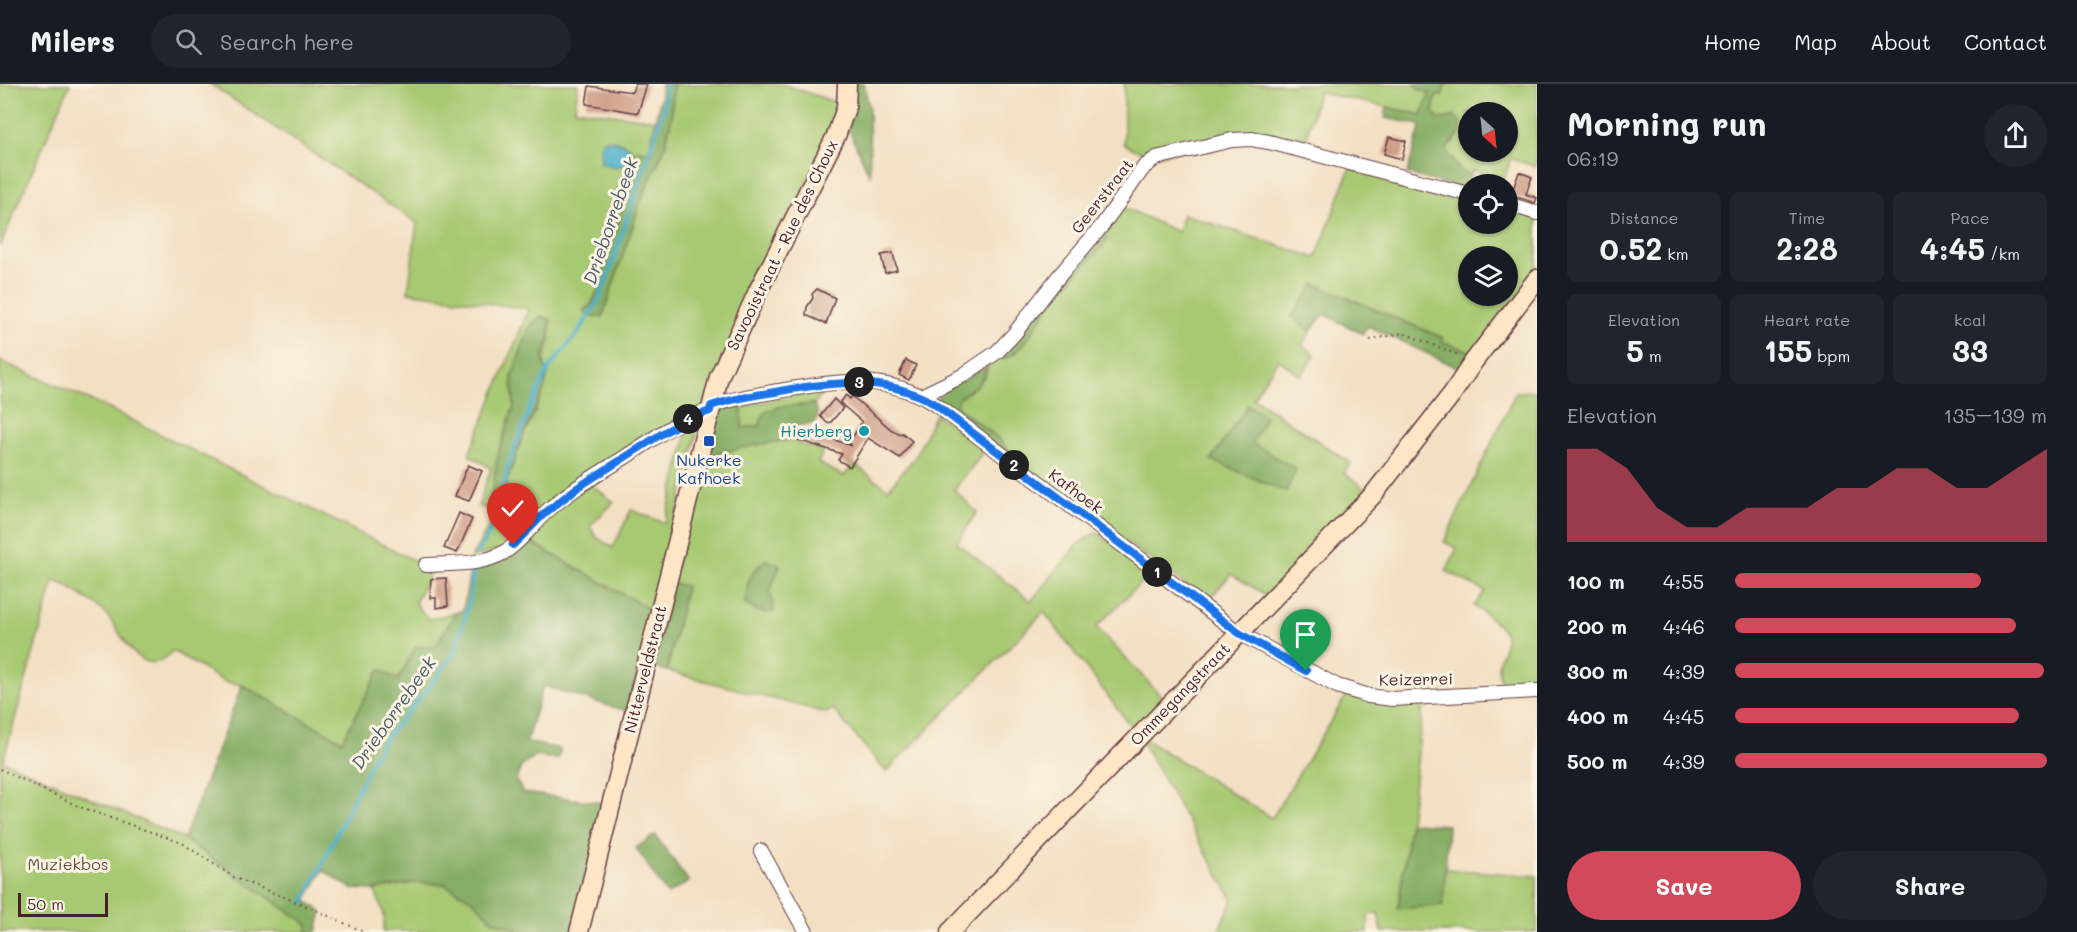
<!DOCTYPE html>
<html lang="en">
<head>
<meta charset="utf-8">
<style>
	:root { --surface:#171b24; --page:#20242c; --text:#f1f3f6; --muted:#9ea1a6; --line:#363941; --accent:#d1495b }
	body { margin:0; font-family:Mali,sans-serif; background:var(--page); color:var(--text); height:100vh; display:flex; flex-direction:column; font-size:22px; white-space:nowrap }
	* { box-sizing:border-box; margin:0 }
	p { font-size:20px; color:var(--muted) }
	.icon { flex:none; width:33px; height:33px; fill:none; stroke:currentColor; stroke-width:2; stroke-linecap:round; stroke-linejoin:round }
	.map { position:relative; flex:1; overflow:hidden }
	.details { display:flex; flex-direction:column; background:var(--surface); width:540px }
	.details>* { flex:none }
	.needle { width:39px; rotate:153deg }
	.tools { position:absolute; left:1458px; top:18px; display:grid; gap:12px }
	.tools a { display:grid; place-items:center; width:60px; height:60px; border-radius:50%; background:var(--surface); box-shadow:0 2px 4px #0004; font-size:30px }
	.scale { position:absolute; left:18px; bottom:15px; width:90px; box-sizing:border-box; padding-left:6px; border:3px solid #4a1f2b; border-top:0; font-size:16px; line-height:21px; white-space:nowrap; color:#4a1f2b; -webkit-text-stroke:4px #fcf5e5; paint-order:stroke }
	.pin { position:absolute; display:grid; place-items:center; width:51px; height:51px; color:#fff; margin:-62px -26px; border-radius:50% 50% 50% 0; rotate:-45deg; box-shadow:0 0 6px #0007 }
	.pin .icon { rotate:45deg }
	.km { position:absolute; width:30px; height:30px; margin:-15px; border-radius:50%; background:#222; color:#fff; font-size:16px; line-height:30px; text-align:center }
	.round { display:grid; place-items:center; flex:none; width:63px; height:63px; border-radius:32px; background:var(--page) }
	.overview { display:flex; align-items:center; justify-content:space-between; height:102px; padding:0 30px }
	h1 { font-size:33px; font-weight:700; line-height:45px }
	.stats { display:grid; grid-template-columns:repeat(3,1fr); gap:9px; height:102px; padding:6px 30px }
	.stats div { display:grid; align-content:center; border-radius:9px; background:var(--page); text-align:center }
	.stats b { font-size:30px; font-weight:700 }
	.stats small { font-size:16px; font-weight:400 }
	.stats p { font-size:16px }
	.chart { height:168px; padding:12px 30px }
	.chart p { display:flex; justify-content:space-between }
	.chart svg { width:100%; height:108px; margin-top:6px; fill:var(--accent); opacity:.7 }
	.cta { display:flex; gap:12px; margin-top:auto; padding:12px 30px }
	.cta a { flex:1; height:69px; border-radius:36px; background:var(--accent); color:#fff; font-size:24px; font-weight:700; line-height:69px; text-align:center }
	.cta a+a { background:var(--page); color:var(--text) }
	ul { padding:0 30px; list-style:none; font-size:20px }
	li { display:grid; grid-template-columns:96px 72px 1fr; align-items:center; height:45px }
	li i { height:15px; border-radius:8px; background:var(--accent) }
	header { display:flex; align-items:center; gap:36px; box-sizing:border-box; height:84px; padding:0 30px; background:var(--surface); border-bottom:2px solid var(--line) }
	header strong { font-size:28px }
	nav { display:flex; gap:33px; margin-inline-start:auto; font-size:21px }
	.search { width:420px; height:54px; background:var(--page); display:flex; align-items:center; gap:15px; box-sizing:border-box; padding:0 21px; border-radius:33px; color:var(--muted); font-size:22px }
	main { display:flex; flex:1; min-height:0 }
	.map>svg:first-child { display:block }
</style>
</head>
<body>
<header>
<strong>Milers</strong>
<div class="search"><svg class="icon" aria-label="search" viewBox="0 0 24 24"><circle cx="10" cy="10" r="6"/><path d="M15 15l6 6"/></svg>Search here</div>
<nav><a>Home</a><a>Map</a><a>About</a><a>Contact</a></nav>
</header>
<main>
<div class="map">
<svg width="1537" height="848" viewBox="0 0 1537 848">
	<rect width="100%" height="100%" fill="#fcf5e5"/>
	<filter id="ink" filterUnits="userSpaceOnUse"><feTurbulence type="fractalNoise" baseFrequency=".0167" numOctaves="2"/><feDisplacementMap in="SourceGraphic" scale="12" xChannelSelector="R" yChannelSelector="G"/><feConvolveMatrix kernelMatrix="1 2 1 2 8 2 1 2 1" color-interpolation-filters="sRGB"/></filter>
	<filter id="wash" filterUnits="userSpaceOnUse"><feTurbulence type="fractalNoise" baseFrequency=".008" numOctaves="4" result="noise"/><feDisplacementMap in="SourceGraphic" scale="24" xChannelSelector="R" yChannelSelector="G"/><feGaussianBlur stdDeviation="1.35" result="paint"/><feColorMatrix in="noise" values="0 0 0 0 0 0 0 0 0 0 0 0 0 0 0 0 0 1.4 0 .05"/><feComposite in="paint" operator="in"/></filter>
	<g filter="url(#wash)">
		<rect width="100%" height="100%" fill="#f3e0c4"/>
		<g fill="#a7c972" stroke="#78744e" stroke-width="1.5" fill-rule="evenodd">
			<polygon points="0,0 70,0 0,162"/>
			<path d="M 210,0 L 578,0 L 575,25 L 656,36 L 649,67 L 633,66 L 628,96 L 617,109 L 626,112 L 597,208 L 591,221 L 602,234 L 642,114 L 664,66 L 672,32 L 673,0 L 782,0 L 841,20 L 839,31 L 702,324 L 691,330 L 504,464 L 471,474 L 497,427 L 523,352 L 536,326 L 548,290 C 541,276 544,275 549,261 C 552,253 550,244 550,235 L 534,238 L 528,246 L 512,293 L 514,322 L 498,370 L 489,426 L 478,422 L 491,384 L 469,371 L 529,225 L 408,208 L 417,139 Z"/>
			<polygon points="1124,0 1416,0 1419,5 1430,9 1422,31 1318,8 1304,64 1260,51 1150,73 1124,60"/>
			<path d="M 1446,0 L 1537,0 L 1536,83 L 1511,74 L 1504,95 L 1472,86 L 1471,91 L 1460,87 L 1453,76 L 1448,71 L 1447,64 L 1459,51 L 1455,32 C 1432,40 1430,30 1437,11 L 1442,12 ZM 1468,28 L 1508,28 L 1508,68 L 1468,68 Z"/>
			<path d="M 1350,84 L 1468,114 L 1468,140 L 1508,140 L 1508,125 L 1537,133 L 1537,190 L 1477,270 L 1442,258 L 1443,254 L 1315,201 L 1292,232 L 1311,247 L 1302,261 L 1315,271 L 1301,292 L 1278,275 L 1253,314 L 1351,379 L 1344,389 L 1368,407 L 1268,512 L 1231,490 L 1208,517 L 1008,371 L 1010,368 L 998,354 L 957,322 L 958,315 L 975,303 L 985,292 L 988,282 L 998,271 L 1014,270 C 1053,223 1082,169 1123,123 L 1178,148 L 1183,130 L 1316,174 ZM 1468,172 L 1508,172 L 1508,212 L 1468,212 ZM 1248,321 L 1265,333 L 1252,359 Z"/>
			<path d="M 0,277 L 99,320 L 432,485 L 415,519 L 428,535 L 455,529 L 436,562 L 416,563 L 398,596 L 380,585 L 342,657 L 242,601 L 225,598 L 173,567 C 166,573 159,581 148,578 C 128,573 118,540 102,526 C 88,515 70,503 54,496 L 3,677 L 184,755 L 309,841 L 307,848 L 0,848 Z"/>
			<polygon points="825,306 814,320 786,323 763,331 761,342 741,344 742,322"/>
			<path d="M 1537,307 L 1537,603 L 1506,604 L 1502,601 C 1500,594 1498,589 1498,582 C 1500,567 1512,557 1500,543 C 1493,535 1482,528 1474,522 L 1485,507 L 1446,487 L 1457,464 L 1444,458 L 1516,308 Z"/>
			<path d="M 935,330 L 986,365 L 954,406 L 977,428 L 957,459 L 1031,517 L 1078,460 L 1096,448 L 1151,489 L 1096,543 L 1165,616 L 1136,649 L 1044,528 L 886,688 L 833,625 L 827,629 L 667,587 L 686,503 L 672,499 L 704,372 L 755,361 L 789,356 L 823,367 L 818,379 L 844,392 L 854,380 L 888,405 L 916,372 ZM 770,507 L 774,527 C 762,531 755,526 745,520 L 746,509 Z"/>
			<polygon points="701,333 653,527 525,455 550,429 590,400 614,418 590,442 596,453 613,464 631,426 665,439 690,338"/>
			<polygon points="1346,612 1423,620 1413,715 1398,824 1442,821 1445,785 1537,792 1537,848 1382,848 1378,829 1368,831 1368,848 1218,848 1233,816 1143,660 1146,656 1272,734"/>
			<path d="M 413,799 L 444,800 L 474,816 L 493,837 L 515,844 L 519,848 L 383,847 C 387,831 381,821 374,806 Z"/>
		</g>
		<g fill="#85ad64" stroke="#686648" stroke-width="1.5">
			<polygon points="661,0 673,0 672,32 664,66 642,114 602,234 585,230 583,226 591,221 597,208 626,112 616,109 628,96 633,66 649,67 661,11"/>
			<polygon points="853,0 864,0 869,23 870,92 848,44"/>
			<path d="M 1416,0 L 1446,0 L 1442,12 L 1437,11 C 1430,31 1433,40 1455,32 C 1469,43 1456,54 1447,64 L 1448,71 L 1453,76 L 1460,87 L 1471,91 L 1468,106 L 1407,90 L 1421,41 L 1385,34 L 1387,23 L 1422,31 L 1430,9 L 1418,5 Z"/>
			<path d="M 1101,148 L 1107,153 L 1107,157 C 1088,178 1067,198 1050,221 C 1036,239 1026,263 1005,275 L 998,271 Z"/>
			<polygon points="1315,200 1443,254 1442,258 1477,270 1465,287 1368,242 1363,250 1324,230 1311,247 1292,233"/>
			<polygon points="541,232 550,235 550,253 543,272 544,281 548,290 545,303 523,352 497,427 489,426 498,370 514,322 512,293 528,246"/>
			<polygon points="988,282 980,298 958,315 957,322 960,326 998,354 1010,368 1008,371 937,316 941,306 946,307 947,304"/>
			<path d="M 814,320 L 818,329 L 815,339 L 791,342 L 789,356 L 755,361 L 704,372 L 717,330 L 722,326 L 742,322 L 742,344 L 760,342 C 761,337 761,331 766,328 C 778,320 800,322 814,320 Z"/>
			<polygon points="1248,321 1265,333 1252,359 1296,385 1286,408 1211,376"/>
			<polygon points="525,455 653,527 627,627 543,602 526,658 560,665 558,675 535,672 521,683 516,696 523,709 606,719 572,848 519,848 514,844 493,837 473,816 444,800 413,799 374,806 352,805 323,786 306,817 322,827 317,848 307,848 308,841 184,755 242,601 342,657 380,585 398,596 416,563 436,562 455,529 463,526 471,482"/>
			<path d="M 766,476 L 780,481 L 770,507 L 774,527 C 762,531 755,526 745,520 C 747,500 749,487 766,476 Z"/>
			<polygon points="672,499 686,502 667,587 653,583"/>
			<polygon points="1410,739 1448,741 1443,821 1398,825"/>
			<polygon points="655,751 689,798 667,810 636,764"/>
		</g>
		<polygon fill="#4aafc9" stroke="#4a677a" stroke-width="1.5" points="608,56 617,57 630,63 628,79 616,83 601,79 600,63 603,57"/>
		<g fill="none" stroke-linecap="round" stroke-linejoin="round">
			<g stroke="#4aafc9" stroke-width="4">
				<polyline points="476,471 486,455 496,434 508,383 531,322 550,283 578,249 597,219 605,201 663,27 667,0"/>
				<polyline points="304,818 371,678 384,656 430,602 454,569 469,519 474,483"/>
			</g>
		</g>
		<g id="blocks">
			<g fill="#ce9d88">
				<polygon points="635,0 647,0 638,29 586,20 589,2 632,8"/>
				<polygon points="1389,53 1406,57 1402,75 1384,70"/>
				<polygon points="1519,88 1532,93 1526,110 1537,114 1535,119 1511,111"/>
				<polygon points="893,169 897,186 885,189 881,171"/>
				<polygon points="817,205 835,214 826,240 806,231 807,223 813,214 812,210"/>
				<polygon points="906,276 916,281 909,296 899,291"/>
				<polygon points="846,311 850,315 852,312 892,346 900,350 902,349 912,357 900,374 868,354 850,383 838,376 842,370 783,351 809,347 852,362 849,359 862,338 840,319"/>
				<polygon points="834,315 843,324 831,338 827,339 820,332"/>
				<polygon points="468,381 482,387 469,417 455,412"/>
				<polygon points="459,429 472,435 457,469 444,464"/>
				<polygon points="446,494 448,522 436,524 436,514 430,514 431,495"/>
			</g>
		</g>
	</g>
	<g filter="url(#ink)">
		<use href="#blocks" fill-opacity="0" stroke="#633c42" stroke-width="1.5"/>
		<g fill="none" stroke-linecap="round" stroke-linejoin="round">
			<g stroke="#633c42" stroke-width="16">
				<g id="minor">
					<polyline points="1508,120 1537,129"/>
					<polyline points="921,312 962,292 997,268 1014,250 1059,192 1101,143 1144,83 1156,74 1232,56 1251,55 1269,58 1468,110"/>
					<path d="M 711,322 C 733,314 756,311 779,307 C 824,299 872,290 916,310 C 929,315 940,324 951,332 L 1239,549 L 1337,602 L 1369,612 L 1392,615 L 1537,607"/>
					<path d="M 426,481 C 451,479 480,482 503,469 C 520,459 532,441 546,428 C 572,404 604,387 633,368 C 655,354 685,331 710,327"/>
					<polyline points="761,767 806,848"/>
				</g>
			</g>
			<g stroke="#633c42" stroke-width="21">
				<g id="secondary">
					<polyline points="579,848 719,293 758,207 836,52 846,24 847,0"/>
					<polyline points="950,848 1373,411 1452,310 1474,277 1537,195"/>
				</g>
			</g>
			<g stroke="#633c42" stroke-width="2" stroke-dasharray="1.5 4.5" stroke-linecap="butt">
				<polyline points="1370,256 1403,249 1461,272"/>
				<polyline points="0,685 80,723 182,759 235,794 302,820 364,848"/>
			</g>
			<use href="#minor" stroke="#fff" stroke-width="14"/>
			<use href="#secondary" stroke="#fde5c5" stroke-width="18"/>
		</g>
	</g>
	<g fill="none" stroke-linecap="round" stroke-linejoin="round" filter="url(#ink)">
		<g stroke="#fff" stroke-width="12">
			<path id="route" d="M 513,461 L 545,429 L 577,404 L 663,349 L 688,335 L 710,327 L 711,322 C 733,314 757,311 780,307 C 833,298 884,291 933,319 L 1239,549 L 1306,587"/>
		</g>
		<use href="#route" stroke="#1a73e8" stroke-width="8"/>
	</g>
	<circle fill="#0f9aa8" stroke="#fcf5e5" stroke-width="2" cx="864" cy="347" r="6"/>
	<rect fill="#1a4fb4" stroke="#fcf5e5" stroke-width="2" x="703" y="351" width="12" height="12" rx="3"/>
	<g text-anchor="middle" stroke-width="6" stroke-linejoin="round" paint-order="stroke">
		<g font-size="16" fill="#4a1f2b" stroke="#fcf5e5">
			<text transform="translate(1102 112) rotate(-52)" y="6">Geerstraat</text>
			<text transform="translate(782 161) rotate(-64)" y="6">Savooistraat - Rue des Choux</text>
			<text transform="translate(1076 407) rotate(37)" y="6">Kafhoek</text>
			<text transform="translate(645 585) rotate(-76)" y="6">Nitterveldstraat</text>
			<text transform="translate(1416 595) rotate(-1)" y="6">Keizerrei</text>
			<text transform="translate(1180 610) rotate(-46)" y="6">Ommegangstraat</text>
		</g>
		<g font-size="16" fill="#0d838f" stroke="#fcf5e5" text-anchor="end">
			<text x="852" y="353">Hierberg</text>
		</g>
		<g font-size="16" fill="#164399" stroke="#fcf5e5">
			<text x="709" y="382">Nukerke<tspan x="709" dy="18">Kafhoek</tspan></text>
		</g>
		<g font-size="16" fill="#665240" stroke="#fcf5e5">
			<text x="68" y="786">Muziekbos</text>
		</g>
		<g font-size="18" font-style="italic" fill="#4a596a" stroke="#fcf5e5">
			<text transform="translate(611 137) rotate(-71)" y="6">Drieborrebeek</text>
			<text transform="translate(394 629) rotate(-55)" y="6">Drieborrebeek</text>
		</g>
	</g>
</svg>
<div class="tools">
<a><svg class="needle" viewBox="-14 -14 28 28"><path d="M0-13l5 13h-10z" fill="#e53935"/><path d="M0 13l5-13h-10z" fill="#9ea1a6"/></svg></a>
<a><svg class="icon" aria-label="locate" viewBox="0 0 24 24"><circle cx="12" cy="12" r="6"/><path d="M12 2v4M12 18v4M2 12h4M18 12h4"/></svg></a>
<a><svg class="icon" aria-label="layers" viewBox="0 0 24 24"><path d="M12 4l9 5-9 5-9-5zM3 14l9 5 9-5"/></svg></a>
</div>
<div class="scale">50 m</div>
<div class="pin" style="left:1306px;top:587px;background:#1e9e55"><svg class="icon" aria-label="arrive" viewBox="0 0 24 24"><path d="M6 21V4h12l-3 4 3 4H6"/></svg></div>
<div class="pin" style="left:513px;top:461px;background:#d93025"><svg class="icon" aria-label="check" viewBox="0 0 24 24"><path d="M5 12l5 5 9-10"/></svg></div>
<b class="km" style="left:1157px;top:488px">1</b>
<b class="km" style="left:1014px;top:381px">2</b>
<b class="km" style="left:859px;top:298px">3</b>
<b class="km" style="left:688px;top:335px">4</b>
</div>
<section class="details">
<div class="overview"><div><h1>Morning run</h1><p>06:19</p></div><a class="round"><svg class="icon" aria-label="share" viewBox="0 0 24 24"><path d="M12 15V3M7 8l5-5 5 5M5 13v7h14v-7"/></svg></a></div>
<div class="stats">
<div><p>Distance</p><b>0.52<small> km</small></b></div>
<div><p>Time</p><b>2:28</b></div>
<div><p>Pace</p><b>4:45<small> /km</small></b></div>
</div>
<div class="stats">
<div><p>Elevation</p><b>5<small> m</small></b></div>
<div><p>Heart rate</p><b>155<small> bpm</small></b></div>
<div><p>kcal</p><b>33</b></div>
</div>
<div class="chart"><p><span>Elevation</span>135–139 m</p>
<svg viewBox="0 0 160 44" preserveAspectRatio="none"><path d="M0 44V6L10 6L20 14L30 30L40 38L50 38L60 30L70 30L80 30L90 22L100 22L110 14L120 14L130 22L140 22L150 14L160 6V44z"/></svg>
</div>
<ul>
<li><b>100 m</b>4:55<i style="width:79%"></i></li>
<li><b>200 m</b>4:46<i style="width:90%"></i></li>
<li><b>300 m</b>4:39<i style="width:99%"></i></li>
<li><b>400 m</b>4:45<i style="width:91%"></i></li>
<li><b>500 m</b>4:39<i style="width:100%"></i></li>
</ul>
<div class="cta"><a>Save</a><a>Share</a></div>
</section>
</main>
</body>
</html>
